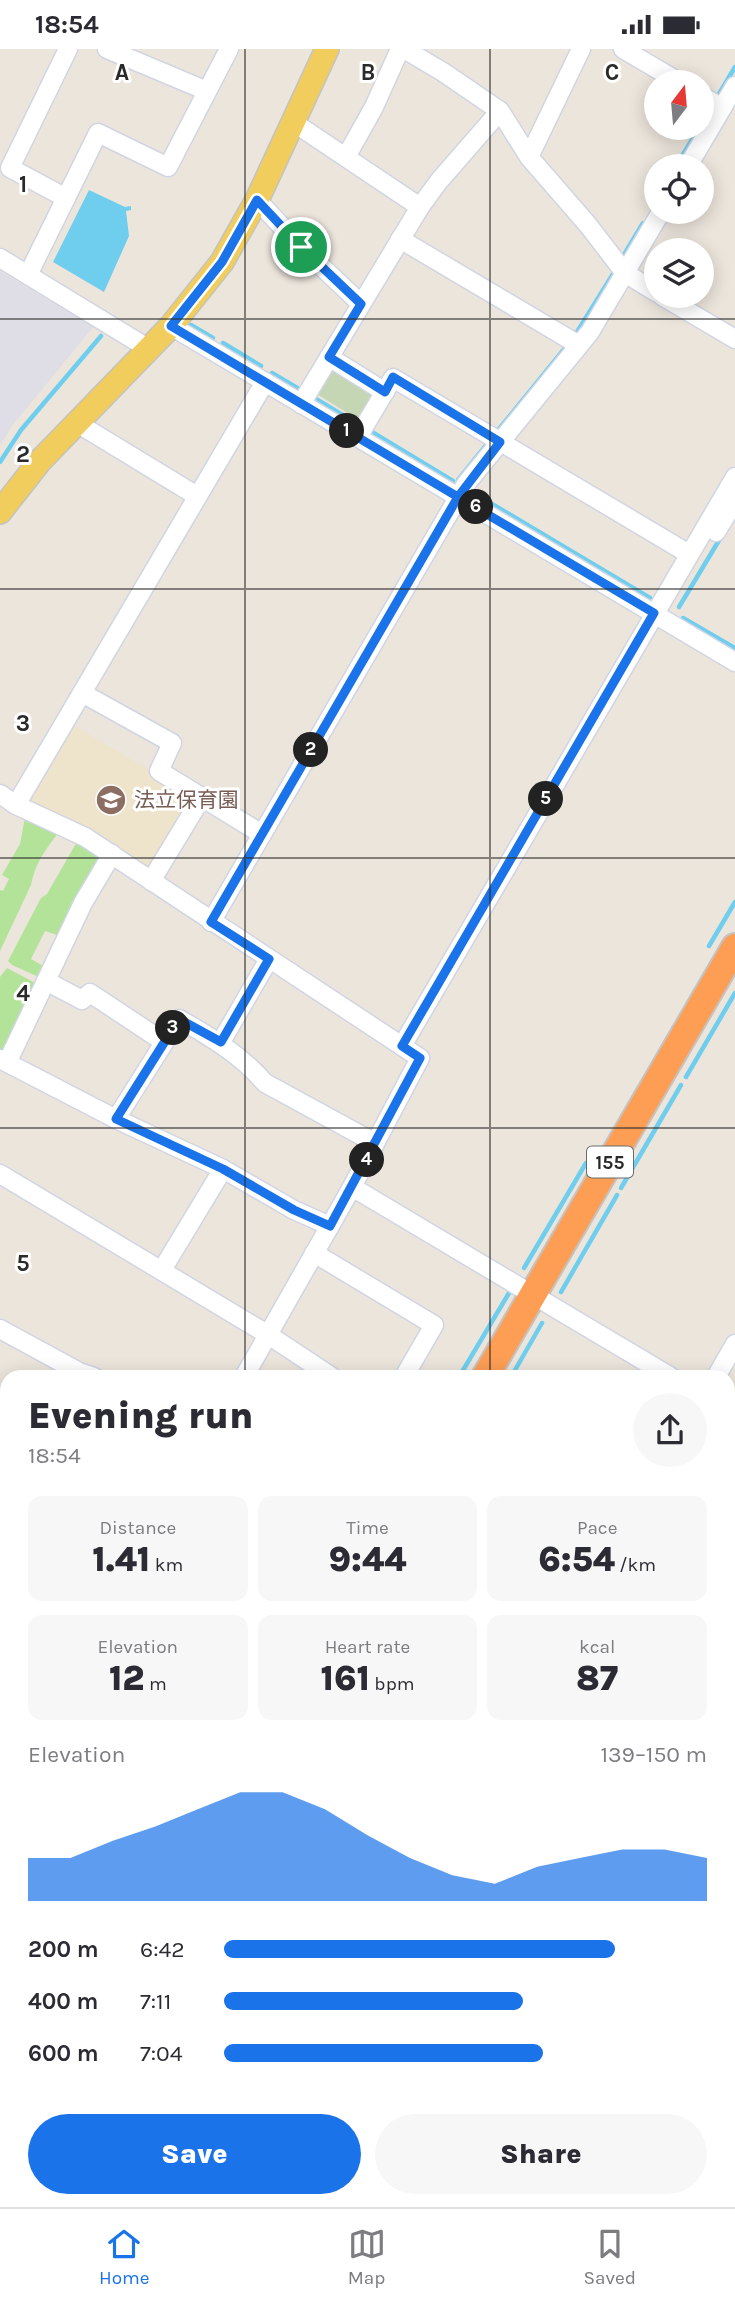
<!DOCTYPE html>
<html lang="en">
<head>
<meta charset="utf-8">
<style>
	:root { --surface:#fff; --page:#f7f7f7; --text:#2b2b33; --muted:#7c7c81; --line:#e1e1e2; --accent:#1a73e8 }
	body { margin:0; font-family:Karla,"Noto Sans JP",sans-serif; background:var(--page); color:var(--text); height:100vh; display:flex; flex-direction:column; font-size:26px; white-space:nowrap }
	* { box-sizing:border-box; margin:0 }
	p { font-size:23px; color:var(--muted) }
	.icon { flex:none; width:38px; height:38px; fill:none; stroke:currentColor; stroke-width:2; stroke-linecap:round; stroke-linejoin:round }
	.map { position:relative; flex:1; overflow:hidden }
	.side { position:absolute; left:0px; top:1321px; width:735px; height:838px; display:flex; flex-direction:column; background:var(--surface); border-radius:21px 21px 0 0; box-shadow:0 4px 18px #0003 }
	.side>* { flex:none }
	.needle { width:46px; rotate:16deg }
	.controls { position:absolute; left:644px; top:21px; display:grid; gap:14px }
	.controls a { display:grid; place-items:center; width:70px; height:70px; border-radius:50%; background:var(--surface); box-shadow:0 4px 18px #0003; font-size:35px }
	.pin { position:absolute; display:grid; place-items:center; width:60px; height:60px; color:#fff; margin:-30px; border:4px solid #fff; border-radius:50%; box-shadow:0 2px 7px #0007 }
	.km { position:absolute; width:35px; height:35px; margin:-18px; border-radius:50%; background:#222; color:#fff; font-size:19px; line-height:35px; text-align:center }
	.round { display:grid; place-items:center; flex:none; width:74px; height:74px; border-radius:37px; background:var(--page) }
	.summary { display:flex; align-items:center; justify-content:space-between; height:119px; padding:0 28px }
	h1 { font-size:38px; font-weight:800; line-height:52px }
	.stats { display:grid; grid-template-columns:repeat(3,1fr); gap:10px; height:119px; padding:7px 28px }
	.stats div { display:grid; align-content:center; border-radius:14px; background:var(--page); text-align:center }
	.stats b { font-size:35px; font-weight:800 }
	.stats small { font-size:19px; font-weight:400 }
	.stats p { font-size:19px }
	.chart { height:196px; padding:14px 28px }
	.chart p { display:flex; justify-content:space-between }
	.chart svg { width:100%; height:126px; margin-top:7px; fill:var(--accent); opacity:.7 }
	.cta { display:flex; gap:14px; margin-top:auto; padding:14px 28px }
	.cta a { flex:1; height:80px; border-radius:42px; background:var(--accent); color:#fff; font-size:28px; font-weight:800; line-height:80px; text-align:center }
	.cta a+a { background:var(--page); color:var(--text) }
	ul { padding:0 28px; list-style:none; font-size:23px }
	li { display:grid; grid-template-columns:112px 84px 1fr; align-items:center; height:52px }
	li i { height:18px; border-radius:9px; background:var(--accent) }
	.status { display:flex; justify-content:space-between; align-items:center; height:49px; padding:0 35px; background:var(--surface); direction:ltr }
	.status svg { height:19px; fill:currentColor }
	.dock { display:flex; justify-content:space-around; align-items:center; height:98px; border-top:2px solid var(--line); background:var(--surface); font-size:19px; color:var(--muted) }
	.dock a { display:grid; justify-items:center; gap:4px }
	.dock .selected { color:var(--accent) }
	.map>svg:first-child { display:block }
</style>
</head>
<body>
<div class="status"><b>18:54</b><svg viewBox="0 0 49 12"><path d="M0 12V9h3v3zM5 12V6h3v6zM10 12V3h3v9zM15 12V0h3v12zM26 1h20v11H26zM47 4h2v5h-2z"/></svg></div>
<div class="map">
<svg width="735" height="2158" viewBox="0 0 735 2158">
	<rect width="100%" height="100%" fill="#ece5dc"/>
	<polygon fill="#dfdde5" points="0,222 93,278 12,377 0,397"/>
	<polygon fill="#eee3cb" points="71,675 195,748 154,823 24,755"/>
	<g fill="#b2e398">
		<path d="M 25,768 L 59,783 C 46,800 35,814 31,836 L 0,902 L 0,841 L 3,842 L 9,830 L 2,826 L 20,795 Z"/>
		<polygon points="78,791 96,801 100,810 63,888 45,882 31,910 47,919 41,929 12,916 8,912 41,849 47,845"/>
		<polygon points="7,919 39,936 6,1007 0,1006 0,928"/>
	</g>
	<polygon fill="#c4d6b3" points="335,318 375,343 363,369 357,370 317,345 330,319"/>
	<polygon fill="#6fcdee" points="89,141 125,158 131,157 131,161 126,162 129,187 104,243 53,213"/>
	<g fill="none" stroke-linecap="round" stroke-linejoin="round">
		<g stroke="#6fcdee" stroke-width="4.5">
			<polyline points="719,45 735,18"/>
			<polyline points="702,74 710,61"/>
			<polyline points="676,117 699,79"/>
			<polyline points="652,159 656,151"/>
			<polyline points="622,209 643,174"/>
			<polyline points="191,276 213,289"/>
			<polyline points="577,283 613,225"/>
			<polyline points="223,294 261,317"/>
			<polyline points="272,324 299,340"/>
			<polyline points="316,350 356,374"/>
			<polyline points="499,380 565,299"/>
			<polyline points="372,383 453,432"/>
			<polyline points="0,413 21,381 101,287"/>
			<polyline points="458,431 487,395"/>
			<polyline points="477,446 650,549"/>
			<polyline points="679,558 721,488"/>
			<polyline points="683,569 735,599"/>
			<polyline points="709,897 735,853"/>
			<polyline points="686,1028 735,944"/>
			<polyline points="621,1139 681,1036"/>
			<polyline points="524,1219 586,1114"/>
			<polyline points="561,1243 617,1146"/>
			<polyline points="459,1328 509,1244"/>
			<polyline points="511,1328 542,1274"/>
			<polyline points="728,1348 735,1352"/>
			<polyline points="0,1843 7,1832"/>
			<polyline points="0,2086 7,2089"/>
			<polyline points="0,2102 7,2099"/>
			<polyline points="187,2152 203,2158"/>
			<polyline points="163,2158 166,2152"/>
		</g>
		<g stroke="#d1d5e3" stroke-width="21">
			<g id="minor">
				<polyline points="107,0 207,42"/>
				<polyline points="404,0 443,23 500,62 529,108 588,176 625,224 656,243"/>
				<polyline points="623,0 679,33"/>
				<polyline points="702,47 722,59"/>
				<polyline points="293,73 420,158"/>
				<polyline points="346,108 374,58 400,0"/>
				<polyline points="529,108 581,0"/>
				<polyline points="688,117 735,37"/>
				<polyline points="66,149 10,119 68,0"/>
				<polyline points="257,151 301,198 361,255"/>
				<polyline points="400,190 579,296"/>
				<polyline points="0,209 149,300"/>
				<polyline points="28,226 98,84 168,118 229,0"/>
				<polyline points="662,247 735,290"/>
				<polyline points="171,277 735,613"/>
				<polyline points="329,308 385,343"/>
				<polyline points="301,355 420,158 439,132 500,62"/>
				<polyline points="77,374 197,447"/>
				<polyline points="358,388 393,329 689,505"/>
				<polyline points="716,483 735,452"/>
				<polyline points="82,644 172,694 159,722 262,785"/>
				<polyline points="0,745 16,756 85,788 420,1009 352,1138 244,1328"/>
				<polyline points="16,756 265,333"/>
				<polyline points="151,832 202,748"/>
				<polyline points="211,873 466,435 590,283 661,163"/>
				<polyline points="46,932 82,951 90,944 164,993"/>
				<polyline points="221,993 269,910"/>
				<polyline points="402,997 735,428"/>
				<polyline points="0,1010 116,1070"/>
				<polyline points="8,1012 83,854 112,805"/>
				<polyline points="223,1120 294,1161 330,1177"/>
				<polyline points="0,1125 267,1285 332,1328"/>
				<polyline points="352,1138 671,1328"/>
				<polyline points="314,1204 434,1276 404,1328"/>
				<path d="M 162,1221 L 223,1120 L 116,1070 L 179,970 C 211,988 241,1006 265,1034 L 375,1094"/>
				<polyline points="0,1280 79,1323 94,1328"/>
				<polyline points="716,1328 735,1295"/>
				<polyline points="728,1362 735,1366"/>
				<polyline points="0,1456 7,1461"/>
				<polyline points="0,1670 7,1662"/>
				<polyline points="728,1682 735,1670"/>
				<polyline points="728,1743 735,1747"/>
				<polyline points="0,1780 7,1785"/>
				<polyline points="728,1986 735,1974"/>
				<polyline points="728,2077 735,2081"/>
				<polyline points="300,2152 309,2158"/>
				<polyline points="226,2158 230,2152"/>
				<polyline points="491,2158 494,2152"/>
				<polyline points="628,2158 631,2152"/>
			</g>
		</g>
		<g stroke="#c3c3c3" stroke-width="26">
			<g id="major">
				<polyline points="0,463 40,412 171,277 222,213 257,151 327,0"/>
				<polyline points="56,2152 73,2158"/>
			</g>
		</g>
		<g stroke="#c3c3c3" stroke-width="30">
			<g id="highway">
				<polyline points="485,1328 735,898"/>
				<polyline points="0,2155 7,2143"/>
			</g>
		</g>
		<use href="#minor" stroke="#fff" stroke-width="18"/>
		<use href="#major" stroke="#f1cd5d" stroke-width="23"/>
		<use href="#highway" stroke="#fe9e55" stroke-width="26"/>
	</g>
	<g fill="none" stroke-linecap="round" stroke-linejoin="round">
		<g stroke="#fff" stroke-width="14">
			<polyline id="route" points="301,198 257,151 222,213 171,277 458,448 211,873 269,910 221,993 179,970 116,1070 223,1120 294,1161 330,1177 420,1009 402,997 654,564 458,448 500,393 393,328 385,343 329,308 361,255 301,198"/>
		</g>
		<use href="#route" stroke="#1a73e8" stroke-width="9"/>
	</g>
	<path fill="none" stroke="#2a2a2a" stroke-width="2" stroke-opacity="0.55" d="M 245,0 L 245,1328M 490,0 L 490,1328M 0,270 L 735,270M 0,540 L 735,540M 0,809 L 735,809M 0,1079 L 735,1079M 0,1349 L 7,1349M 728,1349 L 735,1349M 0,1618 L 7,1618M 728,1618 L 735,1618M 0,1888 L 7,1888M 728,1888 L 735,1888M 245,2152 L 245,2158M 490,2152 L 490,2158"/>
	<defs>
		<g id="school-disc" transform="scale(1.575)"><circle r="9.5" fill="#8d6e63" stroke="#fff"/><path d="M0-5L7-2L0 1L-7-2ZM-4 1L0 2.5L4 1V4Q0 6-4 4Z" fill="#fff"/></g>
	</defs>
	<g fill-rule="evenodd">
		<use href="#school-disc" x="111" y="751"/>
	</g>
	<g text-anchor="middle" stroke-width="6" stroke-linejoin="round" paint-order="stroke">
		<rect fill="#fff" stroke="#6a6a6a" stroke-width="2" x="587" y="1097.5" width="46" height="31" rx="5"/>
		<g font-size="19" font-weight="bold" fill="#2a2a2a">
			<text x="610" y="1120">155</text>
		</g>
		<g font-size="21" fill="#785e54" stroke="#fff" text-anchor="start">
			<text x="134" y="758">法立保育園</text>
		</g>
	</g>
	<g font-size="23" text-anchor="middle" font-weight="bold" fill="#2a2a2a" stroke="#fff" stroke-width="6" stroke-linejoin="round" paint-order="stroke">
		<text x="122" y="31">A</text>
		<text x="368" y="31">B</text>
		<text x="612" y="31">C</text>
		<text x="23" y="143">1</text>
		<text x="23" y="413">2</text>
		<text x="23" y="682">3</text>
		<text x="23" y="952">4</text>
		<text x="23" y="1222">5</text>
	</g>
</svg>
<div class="controls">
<a><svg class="needle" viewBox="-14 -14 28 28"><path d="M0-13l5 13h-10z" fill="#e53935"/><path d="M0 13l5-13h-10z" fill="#7c7c81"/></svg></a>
<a><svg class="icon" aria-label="locate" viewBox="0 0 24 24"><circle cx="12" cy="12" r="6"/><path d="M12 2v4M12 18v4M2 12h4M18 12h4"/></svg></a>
<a><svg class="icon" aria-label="layers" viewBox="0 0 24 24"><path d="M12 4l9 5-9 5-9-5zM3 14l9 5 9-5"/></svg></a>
</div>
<div class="pin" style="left:301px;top:198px;background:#1e9e55"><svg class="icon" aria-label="arrive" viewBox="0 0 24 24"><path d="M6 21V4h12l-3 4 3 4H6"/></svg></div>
<b class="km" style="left:347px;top:382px">1</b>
<b class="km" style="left:311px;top:701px">2</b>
<b class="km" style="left:173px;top:979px">3</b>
<b class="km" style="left:367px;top:1111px">4</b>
<b class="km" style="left:546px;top:750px">5</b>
<b class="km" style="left:476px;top:458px">6</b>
<section class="side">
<div class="summary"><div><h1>Evening run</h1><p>18:54</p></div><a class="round"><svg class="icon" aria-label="share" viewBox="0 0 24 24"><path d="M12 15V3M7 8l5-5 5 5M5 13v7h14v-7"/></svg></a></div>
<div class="stats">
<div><p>Distance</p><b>1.41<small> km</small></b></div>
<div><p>Time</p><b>9:44</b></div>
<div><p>Pace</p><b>6:54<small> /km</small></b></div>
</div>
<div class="stats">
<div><p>Elevation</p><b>12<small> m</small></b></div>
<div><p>Heart rate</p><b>161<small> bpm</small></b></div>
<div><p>kcal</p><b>87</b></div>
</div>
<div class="chart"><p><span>Elevation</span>139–150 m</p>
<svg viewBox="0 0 160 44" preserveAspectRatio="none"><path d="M0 44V29L10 29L20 23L30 18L40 12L50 6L60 6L70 12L80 21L90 29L100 35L110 38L120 32L130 29L140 26L150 26L160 29V44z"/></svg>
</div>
<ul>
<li><b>200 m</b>6:42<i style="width:81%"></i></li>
<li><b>400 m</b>7:11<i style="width:62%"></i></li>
<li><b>600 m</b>7:04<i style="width:66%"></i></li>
</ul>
<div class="cta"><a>Save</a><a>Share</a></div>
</section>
</div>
<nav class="dock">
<a class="selected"><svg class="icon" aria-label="home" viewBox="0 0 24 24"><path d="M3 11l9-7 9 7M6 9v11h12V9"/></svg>Home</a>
<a><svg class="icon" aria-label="map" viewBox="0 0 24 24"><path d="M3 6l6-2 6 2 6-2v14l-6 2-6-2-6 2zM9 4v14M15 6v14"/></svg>Map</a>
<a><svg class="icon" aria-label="saved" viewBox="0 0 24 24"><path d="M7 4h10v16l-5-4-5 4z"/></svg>Saved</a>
</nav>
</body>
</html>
